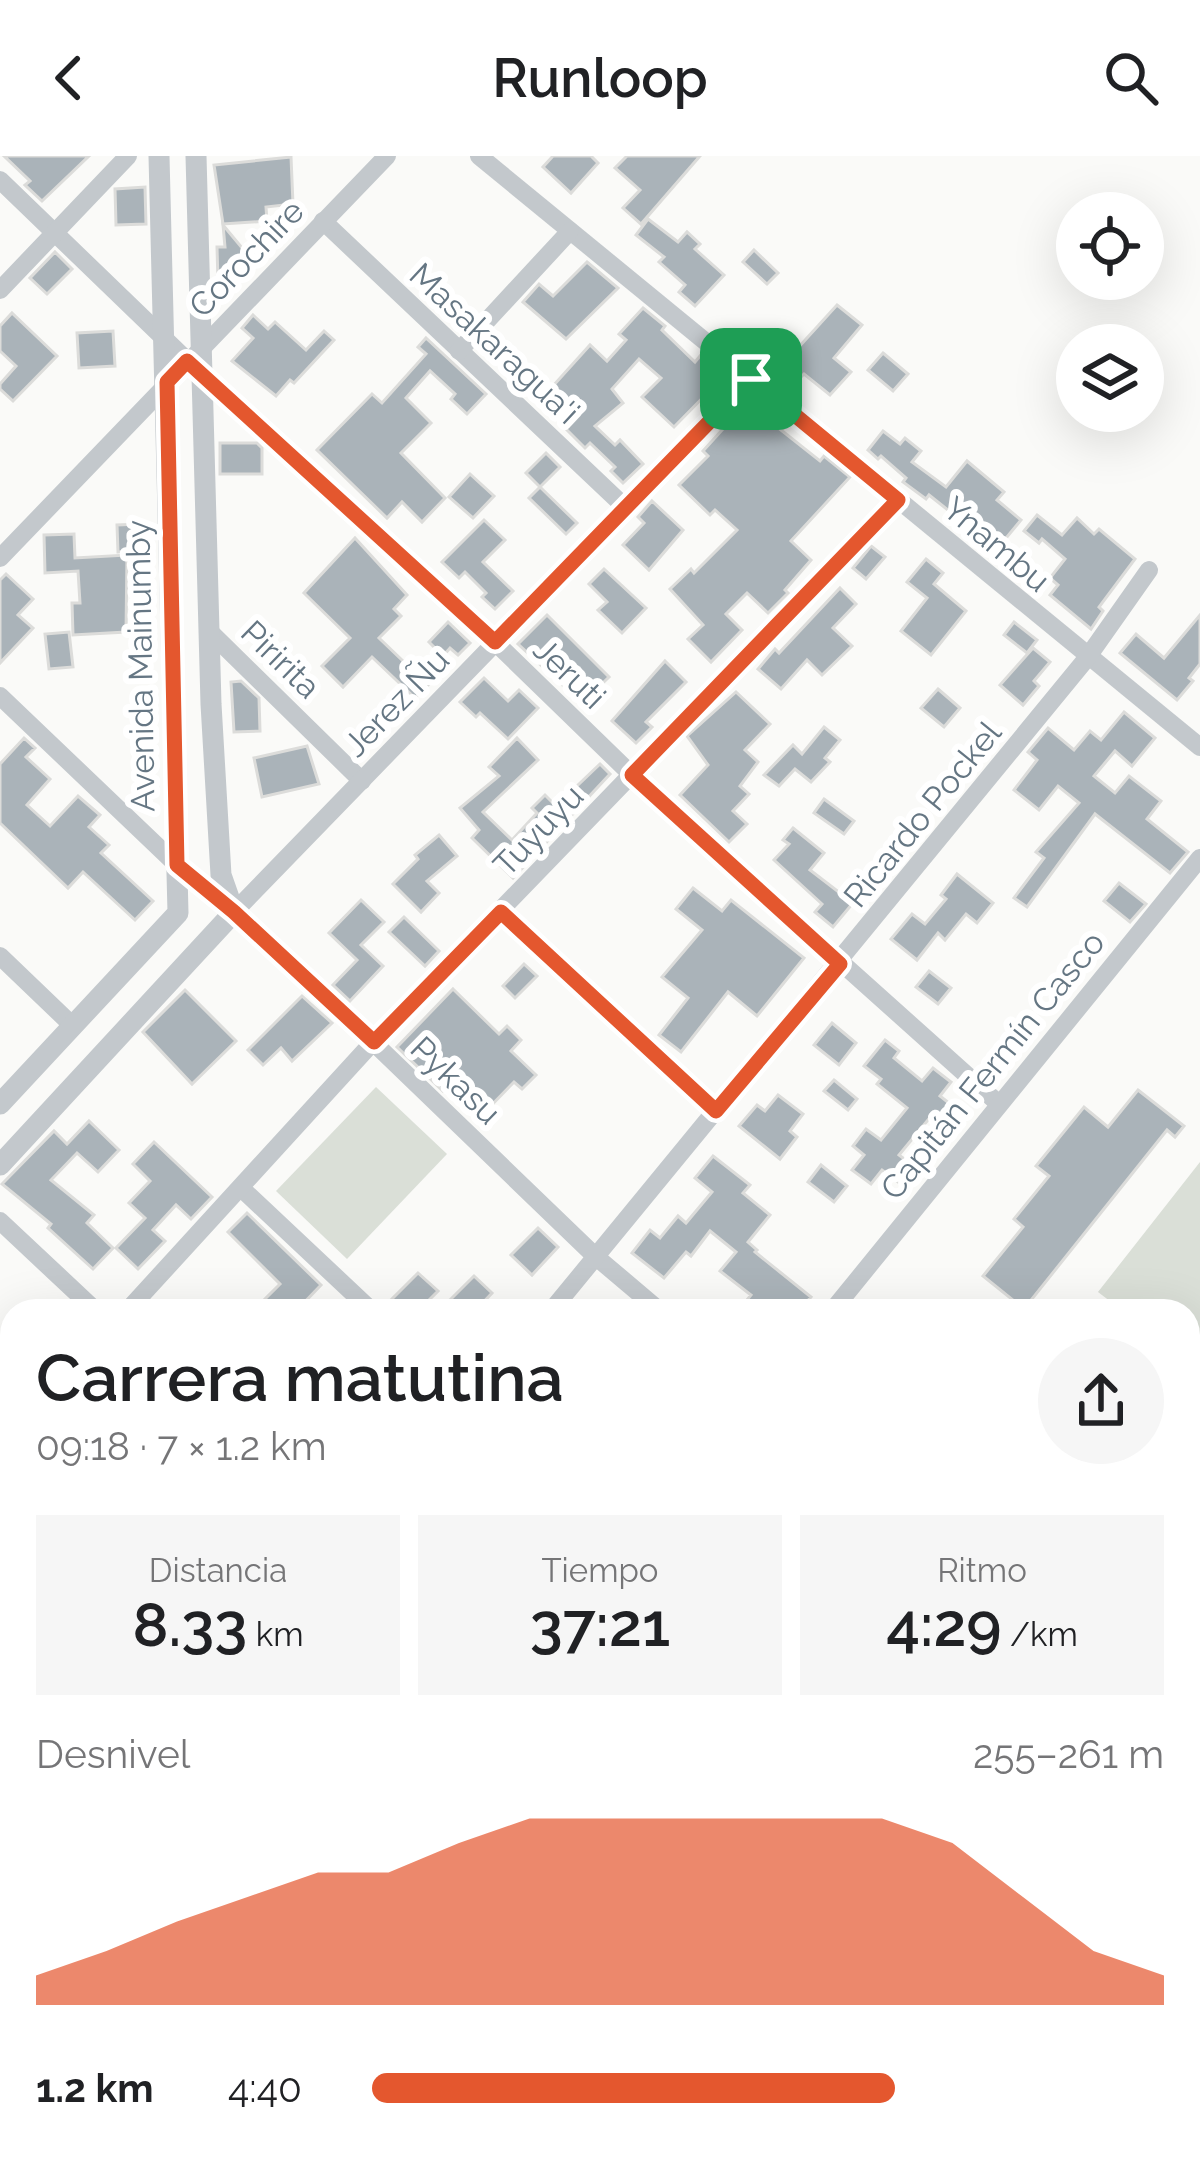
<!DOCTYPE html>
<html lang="es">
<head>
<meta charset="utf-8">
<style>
	:root { --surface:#fff; --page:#f6f6f6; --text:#202124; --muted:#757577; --accent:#e4572e }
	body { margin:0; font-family:Raleway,sans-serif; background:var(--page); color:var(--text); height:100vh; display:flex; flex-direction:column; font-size:45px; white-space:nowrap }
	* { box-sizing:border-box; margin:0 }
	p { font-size:39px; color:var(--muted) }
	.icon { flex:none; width:66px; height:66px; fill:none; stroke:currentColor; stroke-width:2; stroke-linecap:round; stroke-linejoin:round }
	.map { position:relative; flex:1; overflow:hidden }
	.details { position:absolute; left:0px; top:1143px; width:1200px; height:861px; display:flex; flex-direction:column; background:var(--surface); border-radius:36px 36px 0 0; box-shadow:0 12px 48px #0002 }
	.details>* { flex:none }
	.controls { position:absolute; left:1056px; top:36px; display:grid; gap:24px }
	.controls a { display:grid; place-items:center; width:108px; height:108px; border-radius:50%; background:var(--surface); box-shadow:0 12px 48px #0002; font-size:60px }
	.pin { position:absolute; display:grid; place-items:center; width:102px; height:102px; color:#fff; margin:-51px; border-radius:24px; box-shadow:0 6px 18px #0006 }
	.round { display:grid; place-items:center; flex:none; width:126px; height:126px; border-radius:63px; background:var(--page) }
	.headline { display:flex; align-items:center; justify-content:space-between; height:204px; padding:0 36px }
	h1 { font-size:66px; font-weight:600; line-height:90px }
	.stats { display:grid; grid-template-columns:repeat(3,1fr); gap:18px; height:204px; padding:12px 36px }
	.stats div { display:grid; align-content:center; border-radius:0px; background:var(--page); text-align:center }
	.stats b { font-size:60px; font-weight:600 }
	.stats small { font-size:33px; font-weight:400 }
	.stats p { font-size:33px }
	.chart { height:336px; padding:24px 36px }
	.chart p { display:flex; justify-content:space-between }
	.chart svg { width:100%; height:216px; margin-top:12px; fill:var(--accent); opacity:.7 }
	ul { padding:0 36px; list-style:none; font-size:39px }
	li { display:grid; grid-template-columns:192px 144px 1fr; align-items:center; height:90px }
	li i { height:30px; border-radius:15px; background:var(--accent) }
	header { display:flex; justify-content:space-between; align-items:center; height:156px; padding:0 36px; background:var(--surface); font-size:54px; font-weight:600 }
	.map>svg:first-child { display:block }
</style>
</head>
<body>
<header><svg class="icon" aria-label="back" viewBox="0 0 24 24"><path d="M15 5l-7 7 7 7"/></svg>Runloop<svg class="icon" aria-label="search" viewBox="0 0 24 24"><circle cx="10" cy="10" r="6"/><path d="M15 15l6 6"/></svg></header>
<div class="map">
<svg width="1200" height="2003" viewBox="0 0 1200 2003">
	<rect width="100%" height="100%" fill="#fafaf8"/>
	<g fill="#dadfd7">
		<polygon points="376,931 447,998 347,1103 276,1035"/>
		<polygon points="1200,1006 1200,1215 1188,1206 1188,1155 1123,1155 1098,1136"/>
	</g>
	<g fill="#aab3b9" stroke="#dcdcda" stroke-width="3">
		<polygon points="4,0 89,0 42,45 25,29 30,25"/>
		<polygon points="553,0 591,0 598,7 571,37 543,11"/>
		<polygon points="627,0 700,0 641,68 623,52 640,34 615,12"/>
		<polygon points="291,1 293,48 266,51 267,65 223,68 214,9"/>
		<polygon points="145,31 146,68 116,69 115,33"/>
		<polygon points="648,63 678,86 687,76 700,88 695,93 724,119 695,150 679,136 685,129 659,106 664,101 636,79"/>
		<polygon points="223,69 248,99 218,126 217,91 225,91"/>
		<polygon points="754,94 778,117 767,128 743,106"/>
		<polygon points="55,96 72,113 47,138 30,122"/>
		<polygon points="587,106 618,132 566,183 523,146 539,128 553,140"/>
		<polygon points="837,149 862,169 834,202 851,216 830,239 804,218 792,230 777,215"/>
		<polygon points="643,152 665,170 662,174 695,206 700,200 722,222 674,271 642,241 661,222 639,203 612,233 623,247 595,270 615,289 620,284 643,308 623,327 611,315 615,311 590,287 585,292 565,272 571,265 543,241 590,189 607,205 626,184 619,178"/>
		<polygon points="12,157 57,200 13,245 0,233 0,228 16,210 0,195 0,170"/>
		<polygon points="253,159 268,173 275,166 306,194 324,175 334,184 294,227 290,224 276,240 232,205 253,182 242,172"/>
		<polygon points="113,175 115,210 79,212 77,177"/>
		<polygon points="426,182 486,238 467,258 451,243 455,238 430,215 406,242 431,267 401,297 445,342 422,366 402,346 387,362 317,294 372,238 382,247 426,198 418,191"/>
		<polygon points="883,197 908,218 893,235 868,214"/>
		<polygon points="752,241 784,272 781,274 820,305 824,300 850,321 791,385 811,404 785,434 788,437 768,457 747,437 726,458 742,474 711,506 688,483 703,469 670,433 691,413 694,417 737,374 715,354 710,359 679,329 708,300 703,295"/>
		<polygon points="883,275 900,288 905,282 921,295 912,306 946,331 967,305 1004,336 997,344 1021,364 997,393 929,339 926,343 903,326 906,322 881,300 878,303 868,294"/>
		<polygon points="220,287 257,287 262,292 262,318 220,318"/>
		<polygon points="546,297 560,311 540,331 526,317"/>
		<polygon points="470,318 494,340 473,362 449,341"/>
		<polygon points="540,331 577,367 566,378 529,342"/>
		<polygon points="652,345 683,374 649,414 623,389 644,367 638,361"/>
		<polygon points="1037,359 1062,379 1077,362 1094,378 1099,373 1135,403 1099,451 1103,455 1091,473 1050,439 1058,429 1050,422 1065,403 1042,383 1039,387 1024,375"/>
		<polygon points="484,364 505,384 483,406 513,435 495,453 482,441 486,437 465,416 459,422 442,406"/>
		<polygon points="141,368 142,395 118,396 117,369"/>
		<polygon points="74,378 75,402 127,399 126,476 73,479 72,447 80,447 78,415 45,417 44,379"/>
		<polygon points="355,382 407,439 394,453 401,460 379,482 428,529 415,542 372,501 343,531 322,510 350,482 304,437"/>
		<polygon points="871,390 885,401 866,423 853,412"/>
		<polygon points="926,403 943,417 934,428 966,455 931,499 901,475 927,442 907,426"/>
		<polygon points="604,413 646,452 622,477 598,454 607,446 589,428"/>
		<polygon points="6,418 33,443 18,459 33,472 0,507 0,424"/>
		<polygon points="840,432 856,448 833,472 852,490 822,519 807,504 781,533 758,513 775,493 779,497"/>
		<polygon points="547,459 609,521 582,547 518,488"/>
		<polygon points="1200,459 1200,508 1189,522 1193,525 1177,544 1120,497 1136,478 1164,502"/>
		<polygon points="448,466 470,487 458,499 450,492 443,500 429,486"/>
		<polygon points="1014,466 1037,484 1027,497 1004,479"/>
		<polygon points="69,476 73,511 49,513 45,478"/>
		<polygon points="1033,492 1050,506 1034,525 1039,530 1023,549 1000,529"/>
		<polygon points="665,505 686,526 646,566 652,571 636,587 612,565"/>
		<polygon points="484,522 508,545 519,534 538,552 508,583 480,557 476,561 460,546"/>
		<polygon points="241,525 259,542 260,575 234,576 231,526"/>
		<polygon points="938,533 960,552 944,571 921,552"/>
		<polygon points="736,536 770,568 745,594 758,606 740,630 749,638 733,655 747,668 729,686 680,639 708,609 687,580"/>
		<polygon points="1124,556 1155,582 1132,610 1115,595 1094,620 1115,637 1129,620 1161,645 1147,663 1188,696 1170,717 1095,658 1027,751 1014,742 1044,702 1036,696 1079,647 1058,630 1039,654 1014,634 1037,604 1028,596 1048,572 1074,594 1090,575 1101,584"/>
		<polygon points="824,571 840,584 825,602 830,606 811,626 795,613 779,630 764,619 793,589 802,598"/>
		<polygon points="24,582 35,592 26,601 50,623 27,649 50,670 78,640 100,659 89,671 109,689 101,697 153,745 135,764 83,716 68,732 0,667 0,608"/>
		<polygon points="517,582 538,604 483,656 512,684 537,657 532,652 545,639 556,650 600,608 610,618 513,722 472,682 479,674 460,652 499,620 489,611"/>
		<polygon points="307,590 319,628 262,641 254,602"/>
		<polygon points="824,643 854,665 844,678 814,657"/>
		<polygon points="793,672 824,697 810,714 853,747 833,771 815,756 822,748 774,704 789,688 783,684"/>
		<polygon points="439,679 457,700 427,725 439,737 421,756 393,728 418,703 415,699"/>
		<polygon points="957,718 993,747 977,767 966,758 945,784 938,777 917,804 891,783 912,758 925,768 946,743 941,739"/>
		<polygon points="1119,727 1146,748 1130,766 1104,745"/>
		<polygon points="693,732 722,755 731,744 804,802 757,860 728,836 681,896 659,879 688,842 662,821 702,774 676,753"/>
		<polygon points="361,744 384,766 361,789 383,810 350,845 333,829 357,804 329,777"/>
		<polygon points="404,761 439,795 425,810 389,776"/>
		<polygon points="524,808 537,820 515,842 503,830"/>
		<polygon points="929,815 951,832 938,848 916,831"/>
		<polygon points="453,833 499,878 507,870 521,884 511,895 536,919 522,933 514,926 482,959 472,950 482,940 459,918 443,935 397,891"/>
		<polygon points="185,834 236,885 192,928 143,876"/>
		<polygon points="302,840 332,867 292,905 281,892 263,909 248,894"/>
		<polygon points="832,867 856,887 839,909 814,889"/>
		<polygon points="885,884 899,895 894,902 922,925 933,912 951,926 940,940 964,959 952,974 932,959 899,999 912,1009 898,1026 882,1014 871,1028 852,1014 864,999 853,990 866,973 881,984 907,952 877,928 881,923 864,910"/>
		<polygon points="834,924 857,943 848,954 824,935"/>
		<polygon points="1138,934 1184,970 1175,981 1167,974 1024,1153 983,1120 1023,1071 1014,1063 1049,1020 1036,1010 1084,951 1108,971"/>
		<polygon points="778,939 803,958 790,975 797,981 780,1003 739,970 757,949 765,955"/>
		<polygon points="89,965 119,994 98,1016 77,997 51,1024 94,1059 87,1067 113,1092 93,1113 48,1072 51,1068 2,1028 54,975 67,988"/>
		<polygon points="154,986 212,1041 191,1063 176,1049 153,1074 165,1085 138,1113 116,1092 145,1062 129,1047 150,1025 133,1008"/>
		<polygon points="713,1000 750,1029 743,1037 770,1059 748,1086 757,1094 755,1096 811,1141 799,1155 738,1155 751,1139 720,1115 736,1096 710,1075 691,1100 686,1096 664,1122 632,1097 650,1074 660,1082 678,1060 686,1067 712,1036 695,1022"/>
		<polygon points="821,1009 847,1030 834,1046 808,1026"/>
		<polygon points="247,1057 321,1129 296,1155 272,1155 262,1146 280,1128 228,1076"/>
		<polygon points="538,1072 558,1091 532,1119 511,1099"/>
		<polygon points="418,1117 438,1135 418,1155 397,1155 388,1147"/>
		<polygon points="474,1120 492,1137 475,1155 457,1155 448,1146"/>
	</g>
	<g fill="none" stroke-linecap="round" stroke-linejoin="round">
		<g stroke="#c3c8cc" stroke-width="18">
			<polyline points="479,0 1200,591"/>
			<polyline points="0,24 201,218 495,486 632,619 999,948"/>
			<polyline points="323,65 626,352"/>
			<polyline points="0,134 128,0"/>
			<polyline points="459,195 570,75"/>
			<polyline points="0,402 387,0"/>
			<polyline points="208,474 362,625"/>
			<polyline points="0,540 177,709 234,756 373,886 595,1100 660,1155"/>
			<polyline points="234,756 751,223"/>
			<polyline points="501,756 715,955"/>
			<polyline points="0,800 73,870"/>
			<polyline points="241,1032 372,1155"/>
			<polyline points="0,1065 96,1155"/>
			<polyline points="127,1155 373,886 897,344"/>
			<polyline points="551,1155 1087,502 1149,414"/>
			<polyline points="832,1155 1200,702"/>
			<polyline points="0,1287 12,1275"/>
			<polyline points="0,1328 12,1339"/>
			<polyline points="0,1585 12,1596"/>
			<polyline points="1188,1626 1200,1612"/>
			<polyline points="1188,1683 1200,1693"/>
			<polyline points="0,1836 12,1821"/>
			<polyline points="1188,1932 1200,1919"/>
			<polyline points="467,1992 481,2003"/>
			<polyline points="1043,1992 1057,2003"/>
			<polyline points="146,2003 155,1992"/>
			<polyline points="404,2003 413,1992"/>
			<polyline points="635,2003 643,1992"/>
			<polyline points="875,2003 882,1992"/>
			<polyline points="1121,2003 1132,1992"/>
		</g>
		<g stroke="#c3c8cc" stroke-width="21">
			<polyline points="0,948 178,757 159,0"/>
			<polyline points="0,1009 234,756 221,719 211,548 196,0"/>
		</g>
	</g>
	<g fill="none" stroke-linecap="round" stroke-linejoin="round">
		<g stroke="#fff" stroke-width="24">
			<polygon id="route" points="187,205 495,486 751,223 898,344 632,619 840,808 716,955 501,756 374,886 234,756 177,709 167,226"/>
		</g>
		<use href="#route" stroke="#e4572e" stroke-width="15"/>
	</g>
	<g text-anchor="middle" stroke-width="12" stroke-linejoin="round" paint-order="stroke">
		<g font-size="33" fill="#657683" stroke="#fff">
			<text transform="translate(246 102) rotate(-46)" y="12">Corochire</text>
			<text transform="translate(495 187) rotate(43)" y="12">Masakaragua'i</text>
			<text transform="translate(997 388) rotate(40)" y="12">Ynambu</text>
			<text transform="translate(281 503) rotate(44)" y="12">Piririta</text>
			<text transform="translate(140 510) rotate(-91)" y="12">Avenida Mainumby</text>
			<text transform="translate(570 517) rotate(44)" y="12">Jeruti</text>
			<text transform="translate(396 546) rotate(-46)" y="12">Jerez Ñu</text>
			<text transform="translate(922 658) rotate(-51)" y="12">Ricardo Pockel</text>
			<text transform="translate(538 674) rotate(-46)" y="12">Tuyuyu</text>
			<text transform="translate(992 909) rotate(-51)" y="12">Capitán Fermín Casco</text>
			<text transform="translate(456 924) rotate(44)" y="12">Pykasu</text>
		</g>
	</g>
</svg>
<div class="controls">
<a><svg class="icon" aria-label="locate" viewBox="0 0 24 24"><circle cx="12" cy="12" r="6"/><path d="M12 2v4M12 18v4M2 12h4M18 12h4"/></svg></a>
<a><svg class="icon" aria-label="layers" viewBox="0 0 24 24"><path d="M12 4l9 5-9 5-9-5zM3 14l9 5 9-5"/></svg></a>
</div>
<div class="pin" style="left:751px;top:223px;background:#1e9e55"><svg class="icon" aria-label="arrive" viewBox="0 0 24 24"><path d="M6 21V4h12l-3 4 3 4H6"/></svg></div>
<section class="details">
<div class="headline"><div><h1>Carrera matutina</h1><p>09:18 · 7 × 1.2 km</p></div><a class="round"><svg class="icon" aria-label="share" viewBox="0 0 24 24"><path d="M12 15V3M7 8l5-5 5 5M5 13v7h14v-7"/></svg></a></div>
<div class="stats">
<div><p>Distancia</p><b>8.33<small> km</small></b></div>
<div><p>Tiempo</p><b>37:21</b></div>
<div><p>Ritmo</p><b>4:29<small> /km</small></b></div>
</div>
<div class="chart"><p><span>Desnivel</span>255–261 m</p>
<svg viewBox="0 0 160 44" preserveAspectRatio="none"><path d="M0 44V38L10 33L20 27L30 22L40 17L50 17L60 11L70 6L80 6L90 6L100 6L110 6L120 6L130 11L140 22L150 33L160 38V44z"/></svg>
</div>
<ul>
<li><b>1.2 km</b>4:40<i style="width:66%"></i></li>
</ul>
</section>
</div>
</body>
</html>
